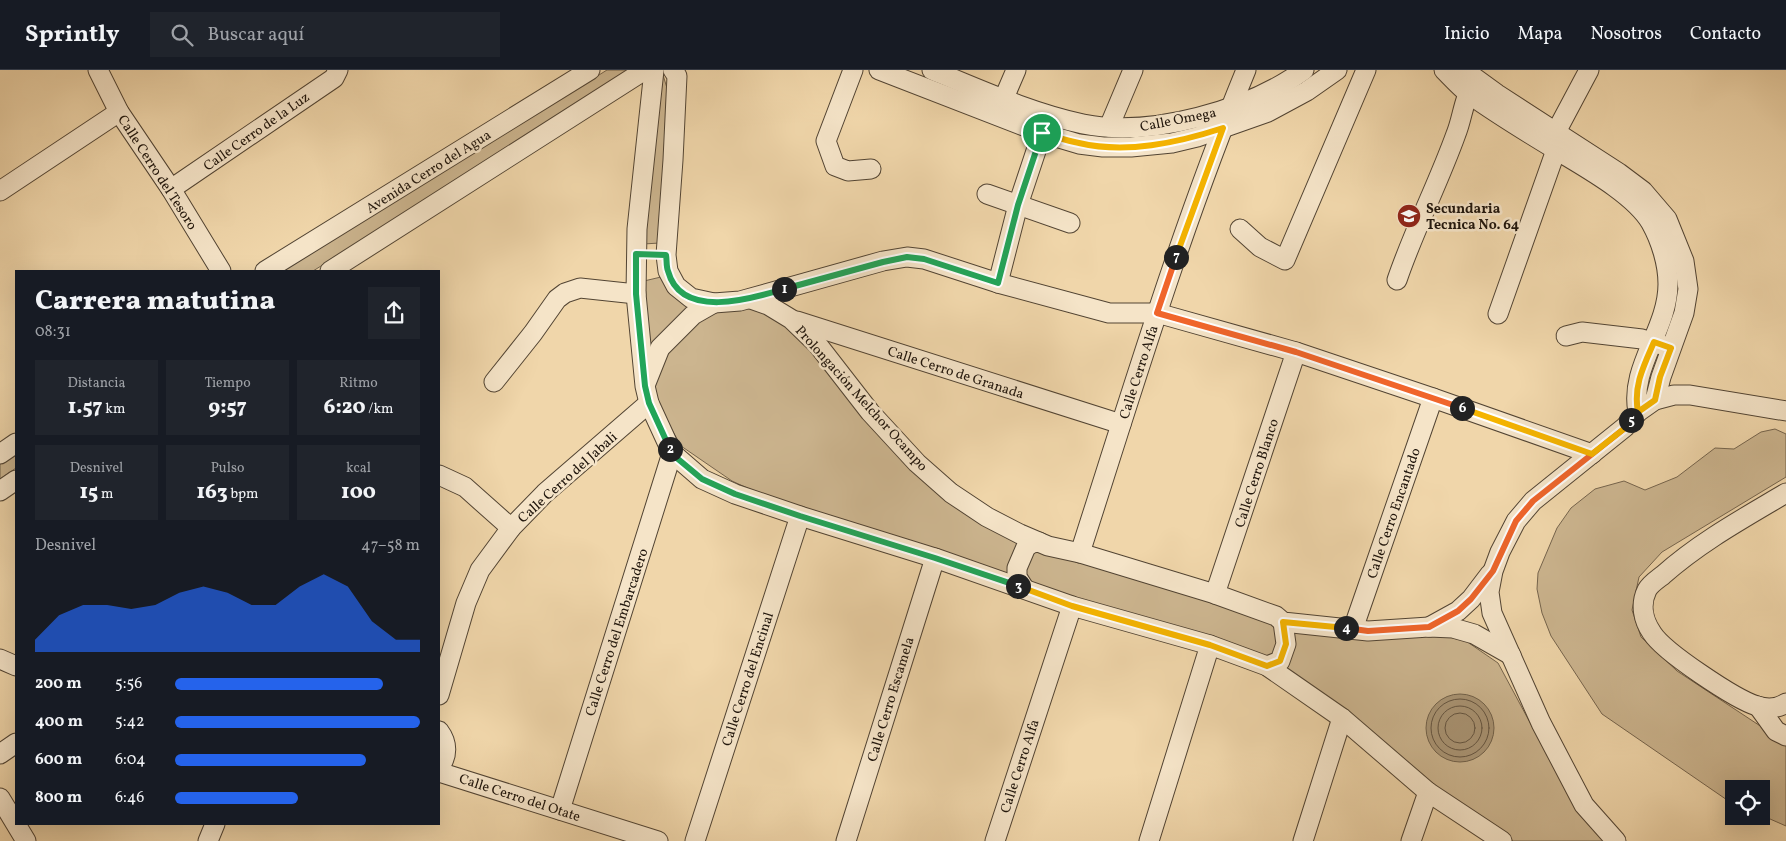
<!DOCTYPE html>
<html lang="es">
<head>
<meta charset="utf-8">
<style>
	:root { --surface:#171b24; --page:#20242c; --text:#f1f3f6; --muted:#9ea1a6; --line:#363941; --accent:#2563eb }
	body { margin:0; font-family:Vollkorn,serif; background:var(--page); color:var(--text); height:100vh; display:flex; flex-direction:column; font-size:19px; white-space:nowrap }
	* { box-sizing:border-box; margin:0 }
	p { font-size:16px; color:var(--muted) }
	.icon { flex:none; width:28px; height:28px; fill:none; stroke:currentColor; stroke-width:2; stroke-linecap:round; stroke-linejoin:round }
	.map { position:relative; flex:1; overflow:hidden }
	.panel { position:absolute; left:15px; top:200px; width:425px; height:555px; display:flex; flex-direction:column; background:var(--surface); border-radius:0px; box-shadow:0 5px 20px #0002 }
	.panel>* { flex:none }
	.buttons { position:absolute; left:1725px; top:710px; display:grid; gap:10px }
	.buttons a { display:grid; place-items:center; width:45px; height:45px; border-radius:0px; background:var(--surface); box-shadow:0 5px 20px #0002; font-size:25px }
	.pin { position:absolute; display:grid; place-items:center; width:42px; height:42px; color:#fff; margin:-21px; border:2px solid #fff; border-radius:50%; box-shadow:0 1px 5px #0007 }
	.km { position:absolute; width:25px; height:25px; margin:-12px; border-radius:50%; background:#222; color:#fff; font-size:14px; line-height:25px; text-align:center }
	.round { display:grid; place-items:center; flex:none; width:52px; height:52px; border-radius:0px; background:var(--page) }
	.overview { display:flex; align-items:center; justify-content:space-between; height:85px; padding:0 20px }
	h1 { font-size:28px; font-weight:800; line-height:38px }
	.metrics { display:grid; grid-template-columns:repeat(3,1fr); gap:8px; height:85px; padding:5px 20px }
	.metrics div { display:grid; align-content:center; border-radius:0px; background:var(--page); text-align:center }
	.metrics b { font-size:21px; font-weight:800 }
	.metrics small { font-size:14px; font-weight:400 }
	.metrics p { font-size:14px }
	.chart { height:140px; padding:10px 20px }
	.chart p { display:flex; justify-content:space-between }
	.chart svg { width:100%; height:90px; margin-top:5px; fill:var(--accent); opacity:.7 }
	ul { padding:0 20px; list-style:none; font-size:16px }
	li { display:grid; grid-template-columns:80px 60px 1fr; align-items:center; height:38px }
	li i { height:12px; border-radius:6px; background:var(--accent) }
	header { display:flex; align-items:center; gap:30px; box-sizing:border-box; height:70px; padding:0 25px; background:var(--surface); border-bottom:1px solid var(--line) }
	header strong { font-size:24px }
	nav { display:flex; gap:28px; margin-inline-start:auto; font-size:18px }
	.search { width:350px; height:45px; background:var(--page); display:flex; align-items:center; gap:12px; box-sizing:border-box; padding:0 18px; border-radius:0px; color:var(--muted); font-size:19px }
	.map>svg:first-child { display:block }
</style>
</head>
<body>
<header>
<strong>Sprintly</strong>
<div class="search"><svg class="icon" aria-label="search" viewBox="0 0 24 24"><circle cx="10" cy="10" r="6"/><path d="M15 15l6 6"/></svg>Buscar aquí</div>
<nav><a>Inicio</a><a>Mapa</a><a>Nosotros</a><a>Contacto</a></nav>
</header>
<div class="map">
<svg width="1786" height="771" viewBox="0 0 1786 771">
	<rect width="100%" height="100%" fill="#f0d6aa"/>
	<filter id="stains"><feTurbulence type="fractalNoise" baseFrequency=".004" numOctaves="4"/><feColorMatrix values="0 0 0 0 .2 0 0 0 0 .09 0 0 0 0 .02 0 0 0 .5 -.17"/></filter>
	<radialGradient id="worn" r=".72"><stop offset=".6" stop-color="#630" stop-opacity="0"/><stop offset="1" stop-color="#630" stop-opacity=".3"/></radialGradient>
	<g fill="#ccb58f" stroke="#75644d">
		<polygon points="607,0 635,0 313,201 283,201"/>
		<polygon points="663,5 667,18 660,173 643,174"/>
		<polygon points="661,207 700,236 648,295 644,211"/>
		<polygon points="761,237 790,253 846,315 998,455 1274,549 1431,563 1466,571 1498,593 1534,660 1580,740 1614,771 1513,771 1430,718 1269,594 802,443 732,411 681,376 652,324 657,293 708,241"/>
		<polygon points="1775,359 1786,364 1786,407 1662,482 1639,507 1632,540 1641,567 1677,601 1786,673 1786,756 1761,745 1761,719 1734,719 1734,734 1730,732 1602,644 1551,566 1542,543 1537,519 1538,503 1557,458 1571,438 1595,419 1624,411 1645,420 1677,407 1715,378 1734,379 1761,362"/>
		<polygon points="16,383 16,398 0,409 0,394"/>
	</g>
	<circle fill="#a99474" stroke="#71614a" cx="1460" cy="658" r="34"/>
	<g fill="none" stroke-linecap="round" stroke-linejoin="round">
		<g stroke="#645440" stroke-width="1">
			<circle cx="1460" cy="658" r="29"/>
			<circle cx="1460" cy="658" r="22"/>
			<circle cx="1460" cy="658" r="15"/>
		</g>
		<g stroke="#524433" stroke-width="21">
			<g id="minor">
				<polyline points="98,0 119,42 171,119 221,201"/>
				<polyline points="654,0 637,159 636,224 645,316 649,333 672,383 702,409 735,424 800,446 935,488 1072,536 1210,575 1267,596 1342,648 1428,722 1502,771"/>
				<polyline points="673,0 677,6 673,90 666,185 668,201 676,216 691,228 714,233 740,231 883,191 907,187 924,189 998,213 1109,243 1157,243 1296,282 1433,328 1592,384"/>
				<polyline points="853,0 826,71 835,96 848,101 871,99"/>
				<polyline points="879,0 1042,63 1079,74 1103,77 1131,77 1172,73 1197,67 1268,42 1307,21 1337,0"/>
				<path d="M 932,0 C 981,20 1031,43 1083,54 C 1151,68 1249,40 1304,0"/>
				<path d="M 1444,0 C 1452,8 1460,17 1469,24 C 1497,44 1528,63 1558,81 C 1586,98 1635,125 1651,153 C 1661,171 1668,194 1668,214 C 1668,260 1629,297 1638,342"/>
				<polyline points="1464,0 1497,24 1619,103 1643,121 1667,149 1684,191 1688,219 1684,243 1661,307 1655,330"/>
				<polyline points="1004,28 1016,0"/>
				<polyline points="1109,57 1133,0"/>
				<polyline points="171,119 334,8 338,0"/>
				<polyline points="0,121 119,42"/>
				<polyline points="987,124 1070,153"/>
				<polyline points="1240,159 1260,177 1285,190 1366,0"/>
				<polyline points="265,201 590,0"/>
				<polyline points="330,201 645,0"/>
				<path d="M 1397,210 C 1414,160 1438,114 1456,64 C 1463,47 1463,29 1474,14"/>
				<polyline points="998,213 1018,135 1042,63"/>
				<polyline points="751,229 768,235 791,249 818,275 870,342 917,393 951,423 987,447 1020,464 1048,476 1080,483 1215,524 1276,546 1283,552 1368,561 1429,557 1453,558 1474,564 1511,585"/>
				<polyline points="1498,244 1556,80 1556,62 1589,0"/>
				<polyline points="797,251 1121,354"/>
				<polyline points="1566,266 1582,262 1642,269 1665,276"/>
				<polyline points="494,312 533,263 557,229 565,223 580,218 636,224"/>
				<polyline points="646,313 660,278 693,245 714,233"/>
				<polyline points="0,384 16,373"/>
				<polyline points="439,405 465,417 511,458"/>
				<polyline points="0,421 16,410"/>
				<path d="M 1786,423 C 1744,448 1700,472 1663,505 C 1658,509 1650,514 1647,520 C 1640,534 1643,550 1652,563 C 1664,582 1735,629 1757,636 C 1767,639 1777,639 1786,633"/>
				<path d="M 1080,483 C 1132,321 1181,158 1246,0"/>
				<polyline points="1024,518 1017,507 1017,498 1026,477 1032,473 1039,472"/>
				<polyline points="1215,524 1296,282"/>
				<polyline points="1429,557 1458,541 1471,529 1490,504"/>
				<polyline points="1353,559 1433,328"/>
				<polyline points="0,589 16,596"/>
				<polyline points="1267,596 1280,591 1286,574 1283,552"/>
				<polyline points="439,625 466,533 480,500 511,458 545,423 649,333"/>
				<polyline points="1758,636 1776,661 1786,666"/>
				<path d="M 439,661 C 448,673 448,686 439,698"/>
				<polyline points="0,684 16,673"/>
				<polyline points="439,702 658,771"/>
				<polyline points="0,728 26,771"/>
				<polyline points="560,740 672,383"/>
				<polyline points="208,771 215,754"/>
				<polyline points="695,771 800,446"/>
				<polyline points="846,771 935,488"/>
				<polyline points="995,771 1072,536"/>
				<polyline points="1149,771 1210,575"/>
				<polyline points="1303,771 1342,648"/>
				<polyline points="1411,771 1428,722"/>
				<polyline points="1616,771 1584,735 1541,653 1492,543 1489,522 1493,501 1500,482 1516,451 1533,431 1625,357 1638,342 1655,330 1674,325 1690,325 1786,341"/>
			</g>
		</g>
		<use href="#minor" stroke="#f5e4c8" stroke-width="19"/>
	</g>
	<g fill="none" stroke-linecap="round" stroke-linejoin="round">
		<g stroke="#fff" stroke-width="10">
			<polyline id="split-1" points="784,219 883,192 907,187 924,189 998,213 1018,135 1042,63"/>
		</g>
		<g stroke="#fff" stroke-width="10">
			<path id="split-2" d="M 670,379 L 649,333 L 645,316 L 636,224 L 636,184 L 666,185 C 667,190 666,196 668,201 C 681,250 751,229 784,219"/>
		</g>
		<g stroke="#fff" stroke-width="10">
			<polyline id="split-3" points="670,379 672,384 702,409 735,424 800,446 935,488 1018,516"/>
		</g>
		<g stroke="#fff" stroke-width="10">
			<polyline id="split-4" points="1018,516 1072,536 1210,575 1267,596 1280,591 1286,574 1283,552 1346,558"/>
		</g>
		<g stroke="#fff" stroke-width="10">
			<polyline id="split-5" points="1346,558 1368,561 1429,557 1458,541 1471,529 1493,501 1516,451 1533,431 1625,358 1631,350"/>
		</g>
		<g stroke="#fff" stroke-width="10">
			<path id="split-6" d="M 1462,338 L 1592,384 L 1625,358 L 1638,342 C 1633,316 1644,295 1654,272 L 1671,278 L 1660,307 L 1655,330 L 1638,342 L 1631,350"/>
		</g>
		<g stroke="#fff" stroke-width="10">
			<polyline id="split-7" points="1176,187 1157,243 1296,282 1462,338"/>
		</g>
		<g stroke="#fff" stroke-width="10">
			<path id="split-8" d="M 1042,63 C 1054,66 1066,71 1079,73 C 1126,84 1177,73 1223,58 L 1176,187"/>
		</g>
		<use href="#split-1" stroke="#22a559" stroke-width="6"/>
		<use href="#split-2" stroke="#22a559" stroke-width="6"/>
		<use href="#split-3" stroke="#22a559" stroke-width="6"/>
		<use href="#split-4" stroke="#f5b400" stroke-width="6"/>
		<use href="#split-5" stroke="#f0652b" stroke-width="6"/>
		<use href="#split-6" stroke="#f5b400" stroke-width="6"/>
		<use href="#split-7" stroke="#f0652b" stroke-width="6"/>
		<use href="#split-8" stroke="#f5b400" stroke-width="6"/>
	</g>
	<defs>
		<g id="school-disc" transform="scale(1.25)"><circle r="9.5" fill="#8f2418" stroke="#f5e4c8"/><path d="M0-5L7-2L0 1L-7-2ZM-4 1L0 2.5L4 1V4Q0 6-4 4Z" fill="#fff"/></g>
	</defs>
	<g fill-rule="evenodd">
		<use href="#school-disc" x="1409" y="146"/>
	</g>
	<g text-anchor="middle" stroke-width="5" stroke-linejoin="round" paint-order="stroke">
		<g font-size="14" fill="#1e140b" stroke="#f5e4c8">
			<text transform="translate(1178 49) rotate(-11)" y="5">Calle Omega</text>
			<text transform="translate(256 61) rotate(-35)" y="5">Calle Cerro de la Luz</text>
			<text transform="translate(428 101) rotate(-32)" y="5">Avenida Cerro del Agua</text>
			<text transform="translate(158 102) rotate(57)" y="5">Calle Cerro del Tesoro</text>
			<text transform="translate(956 302) rotate(18)" y="5">Calle Cerro de Granada</text>
			<text transform="translate(1138 302) rotate(-72)" y="5">Calle Cerro Alfa</text>
			<text transform="translate(862 328) rotate(48)" y="5">Prolongación Melchor Ocampo</text>
			<text transform="translate(1256 403) rotate(-72)" y="5">Calle Cerro Blanco</text>
			<text transform="translate(567 407) rotate(-42)" y="5">Calle Cerro del Jabali</text>
			<text transform="translate(1393 443) rotate(-71)" y="5">Calle Cerro Encantado</text>
			<text transform="translate(616 562) rotate(-72)" y="5">Calle Cerro del Embarcadero</text>
			<text transform="translate(747 609) rotate(-72)" y="5">Calle Cerro del Encinal</text>
			<text transform="translate(890 629) rotate(-73)" y="5">Calle Cerro Escamela</text>
			<text transform="translate(1019 696) rotate(-72)" y="5">Calle Cerro Alfa</text>
			<text transform="translate(520 727) rotate(18)" y="5">Calle Cerro del Otate</text>
		</g>
		<g font-size="14" font-weight="bold" fill="#1e140b" stroke="#f5e4c8" text-anchor="start">
			<text x="1426" y="143">Secundaria<tspan x="1426" dy="16">Tecnica No. 64</tspan></text>
		</g>
	</g>
	<rect width="100%" height="100%" filter="url(#stains)"/>
	<rect width="100%" height="100%" fill="url(#worn)"/>
</svg>
<div class="buttons">
<a><svg class="icon" aria-label="locate" viewBox="0 0 24 24"><circle cx="12" cy="12" r="6"/><path d="M12 2v4M12 18v4M2 12h4M18 12h4"/></svg></a>
</div>
<div class="pin" style="left:1042px;top:63px;background:#1e9e55"><svg class="icon" aria-label="arrive" viewBox="0 0 24 24"><path d="M6 21V4h12l-3 4 3 4H6"/></svg></div>
<b class="km" style="left:784px;top:219px">1</b>
<b class="km" style="left:670px;top:379px">2</b>
<b class="km" style="left:1018px;top:516px">3</b>
<b class="km" style="left:1346px;top:558px">4</b>
<b class="km" style="left:1631px;top:350px">5</b>
<b class="km" style="left:1462px;top:338px">6</b>
<b class="km" style="left:1176px;top:187px">7</b>
<section class="panel">
<div class="overview"><div><h1>Carrera matutina</h1><p>08:31</p></div><a class="round"><svg class="icon" aria-label="share" viewBox="0 0 24 24"><path d="M12 15V3M7 8l5-5 5 5M5 13v7h14v-7"/></svg></a></div>
<div class="metrics">
<div><p>Distancia</p><b>1.57<small> km</small></b></div>
<div><p>Tiempo</p><b>9:57</b></div>
<div><p>Ritmo</p><b>6:20<small> /km</small></b></div>
</div>
<div class="metrics">
<div><p>Desnivel</p><b>15<small> m</small></b></div>
<div><p>Pulso</p><b>163<small> bpm</small></b></div>
<div><p>kcal</p><b>100</b></div>
</div>
<div class="chart"><p><span>Desnivel</span>47–58 m</p>
<svg viewBox="0 0 160 44" preserveAspectRatio="none"><path d="M0 44V38L10 26L20 21L30 21L40 23L50 21L60 15L70 12L80 15L90 21L100 21L110 12L120 6L130 12L140 29L150 38L160 38V44z"/></svg>
</div>
<ul>
<li><b>200 m</b>5:56<i style="width:85%"></i></li>
<li><b>400 m</b>5:42<i style="width:100%"></i></li>
<li><b>600 m</b>6:04<i style="width:78%"></i></li>
<li><b>800 m</b>6:46<i style="width:50%"></i></li>
</ul>
</section>
</div>
</body>
</html>
